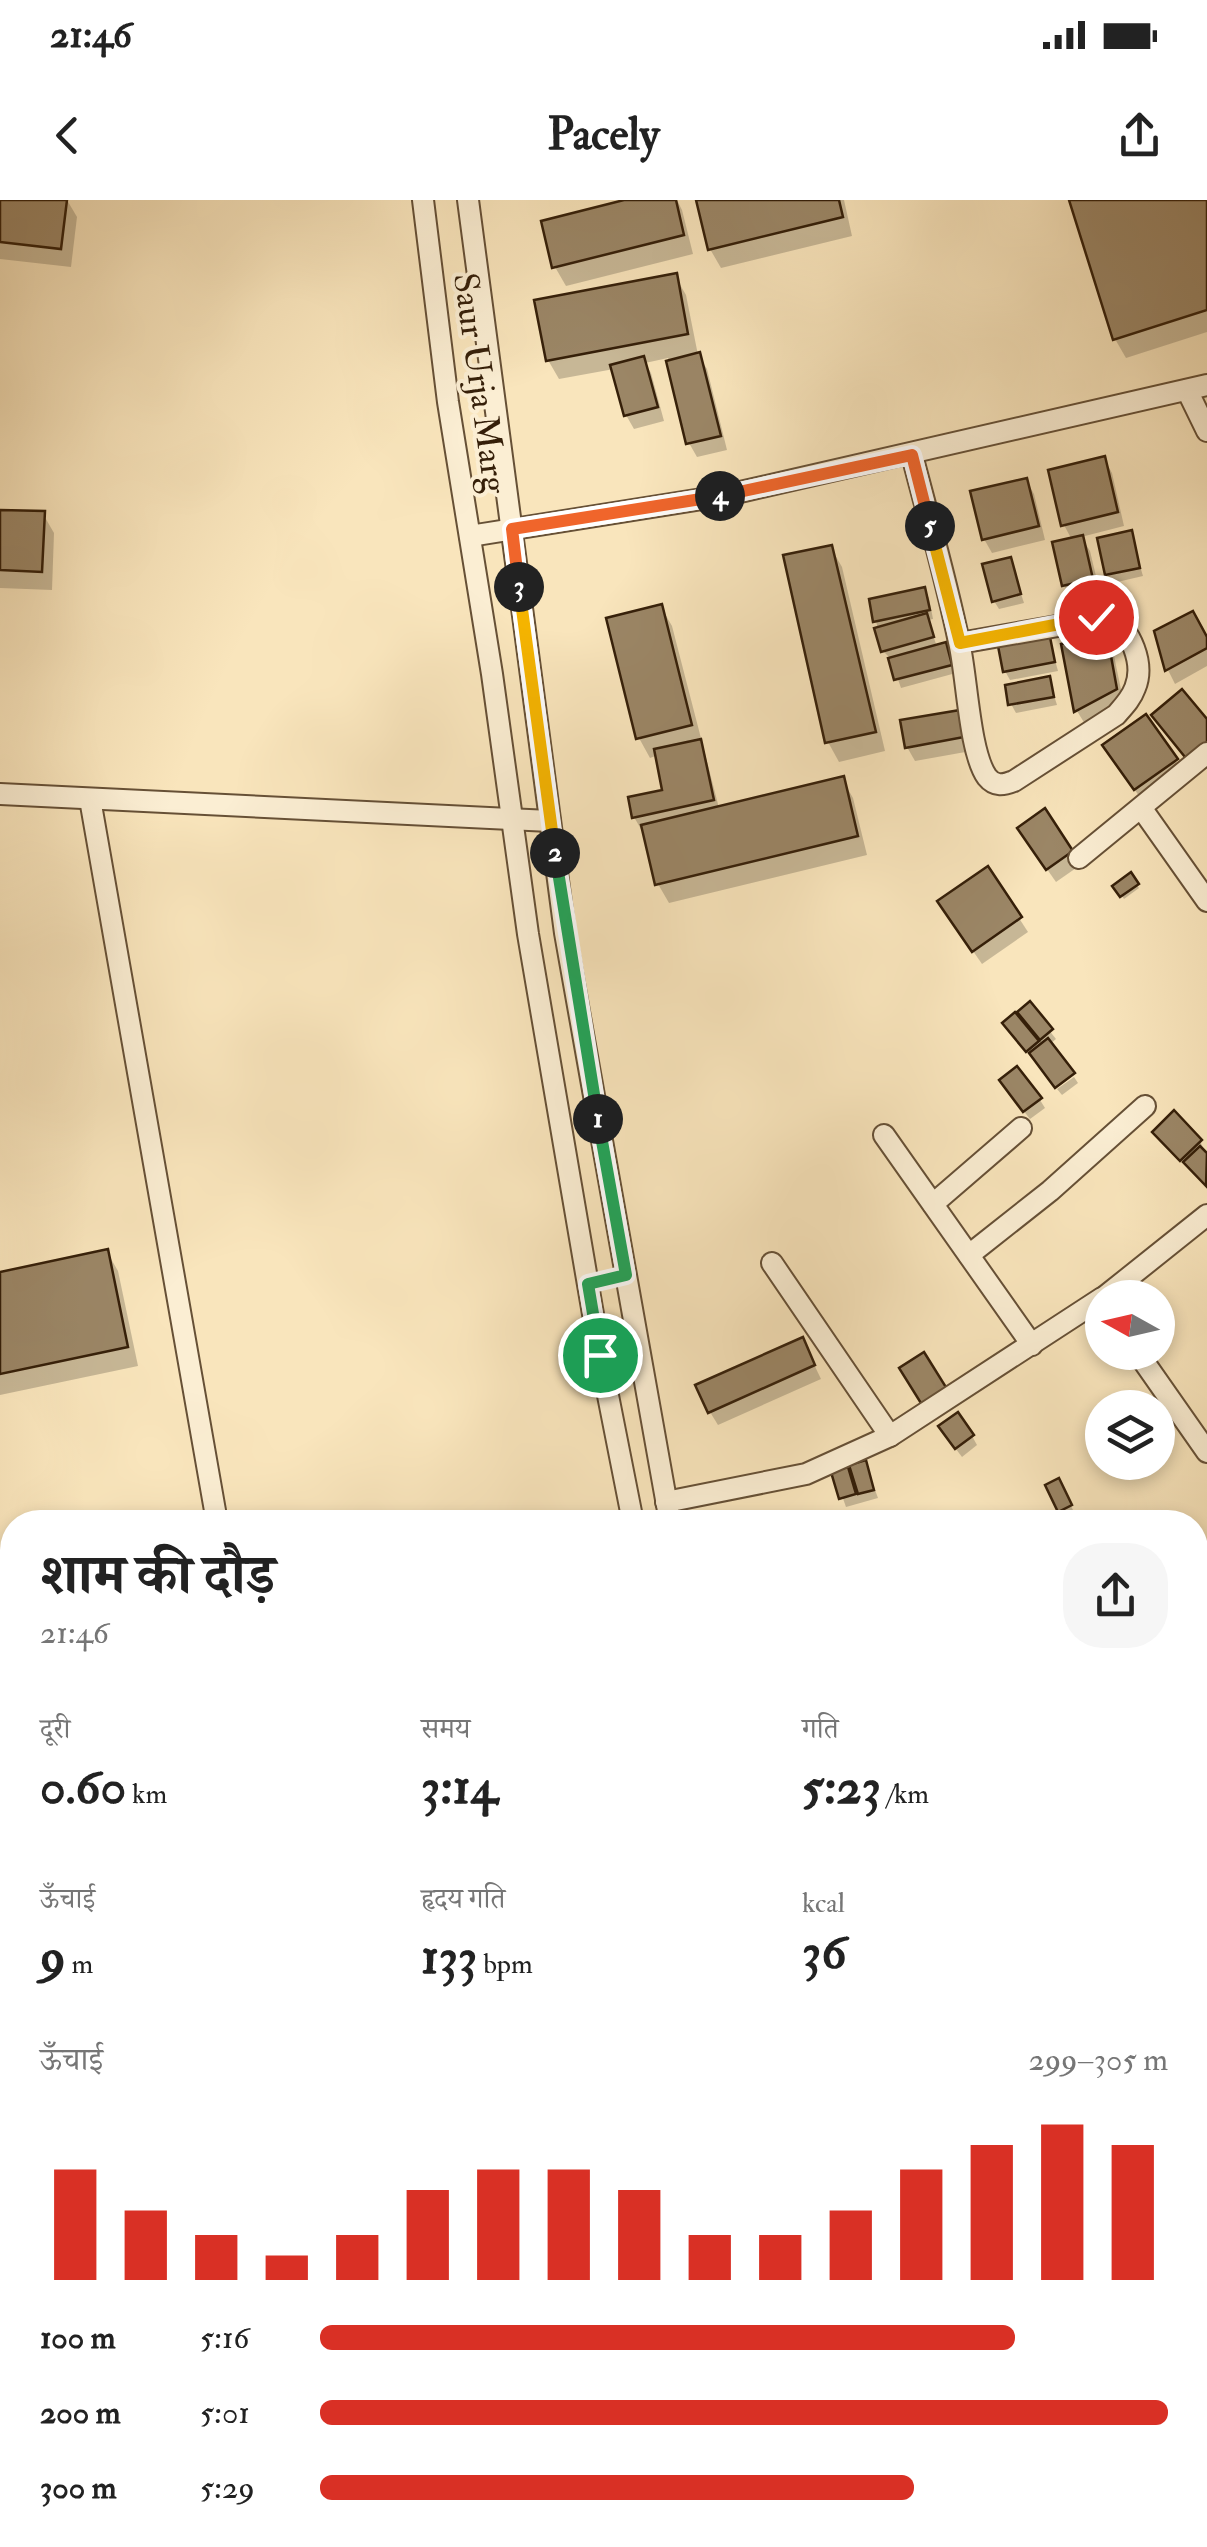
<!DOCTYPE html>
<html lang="hi">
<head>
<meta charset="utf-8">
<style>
	:root { --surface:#fff; --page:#f6f6f6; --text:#222; --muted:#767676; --accent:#d93025 }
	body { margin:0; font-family:"IM FELL Double Pica","Noto Serif Devanagari",serif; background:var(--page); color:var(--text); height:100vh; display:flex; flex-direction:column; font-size:38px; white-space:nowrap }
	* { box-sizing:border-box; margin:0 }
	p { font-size:32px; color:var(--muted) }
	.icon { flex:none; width:55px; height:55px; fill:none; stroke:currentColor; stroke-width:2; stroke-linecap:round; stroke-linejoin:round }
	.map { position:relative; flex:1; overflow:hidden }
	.drawer { position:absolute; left:0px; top:1310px; width:1208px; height:1038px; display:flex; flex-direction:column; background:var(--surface); border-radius:40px 40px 0 0; box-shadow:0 5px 15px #0003 }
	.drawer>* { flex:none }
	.needle { width:65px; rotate:278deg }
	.fabs { position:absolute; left:1085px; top:1080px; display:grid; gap:20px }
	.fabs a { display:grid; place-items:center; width:90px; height:90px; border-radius:50%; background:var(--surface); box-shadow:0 5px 15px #0003; font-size:50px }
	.pin { position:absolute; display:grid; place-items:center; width:85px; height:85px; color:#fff; margin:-42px; border:5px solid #fff; border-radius:50%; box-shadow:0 2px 10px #0007 }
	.km { position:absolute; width:50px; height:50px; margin:-25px; border-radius:50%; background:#222; color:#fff; font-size:28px; line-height:50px; text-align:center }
	.round { display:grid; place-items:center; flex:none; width:105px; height:105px; border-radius:40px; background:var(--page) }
	.overview { display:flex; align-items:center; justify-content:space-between; height:170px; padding:0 40px }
	h1 { font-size:55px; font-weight:700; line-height:75px }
	.metrics { display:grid; grid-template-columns:repeat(3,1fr); gap:15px; height:170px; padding:10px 40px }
	.metrics div { display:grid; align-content:center }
	.metrics b { font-size:50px; font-weight:700 }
	.metrics small { font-size:28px; font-weight:400 }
	.metrics p { font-size:28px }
	.chart { height:280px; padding:20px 40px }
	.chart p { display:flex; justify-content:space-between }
	.chart svg { width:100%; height:180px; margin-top:10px; stroke:var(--accent); stroke-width:6 }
	ul { padding:0 40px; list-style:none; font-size:32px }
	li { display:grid; grid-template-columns:160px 120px 1fr; align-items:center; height:75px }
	li i { height:25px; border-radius:12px; background:var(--accent) }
	.status { display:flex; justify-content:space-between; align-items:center; height:70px; padding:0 50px; background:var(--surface); direction:ltr }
	.status svg { height:28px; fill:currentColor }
	header { display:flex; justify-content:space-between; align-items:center; height:130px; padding:0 40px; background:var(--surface); font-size:45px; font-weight:700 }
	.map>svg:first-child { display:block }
</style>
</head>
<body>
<div class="status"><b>21:46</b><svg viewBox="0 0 49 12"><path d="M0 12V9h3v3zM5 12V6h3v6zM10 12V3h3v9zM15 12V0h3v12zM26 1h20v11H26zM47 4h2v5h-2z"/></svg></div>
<header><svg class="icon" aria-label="back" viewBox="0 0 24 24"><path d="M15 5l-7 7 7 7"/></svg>Pacely<svg class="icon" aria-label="share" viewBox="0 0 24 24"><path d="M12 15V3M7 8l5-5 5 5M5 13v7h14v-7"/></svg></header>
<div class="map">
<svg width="1207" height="2347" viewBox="0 0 1207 2347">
	<rect width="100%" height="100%" fill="#f9e5bc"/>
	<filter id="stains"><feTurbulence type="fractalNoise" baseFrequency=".002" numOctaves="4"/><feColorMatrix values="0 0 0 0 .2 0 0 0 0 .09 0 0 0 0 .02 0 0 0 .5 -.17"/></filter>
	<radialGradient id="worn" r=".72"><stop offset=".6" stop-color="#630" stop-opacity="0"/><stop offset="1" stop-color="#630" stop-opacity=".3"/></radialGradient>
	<g fill="#0003">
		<polygon points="0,0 67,0 77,17 71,67 0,59"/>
		<polygon points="635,0 677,0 682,10 693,54 566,86 555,67"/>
		<polygon points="698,0 844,0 852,36 721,68 710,49"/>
		<polygon points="1072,0 1207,0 1207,132 1126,158 1115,139"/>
		<polygon points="675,76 686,95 698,155 707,169 727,250 697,257 689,243 668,158 645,163 651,173 664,221 634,229 626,215 614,169 559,179 548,160"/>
		<polygon points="1104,259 1112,273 1124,326 1081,337 1090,351 1100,393 1072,399 1064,385 1072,340 1064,325"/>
		<polygon points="1026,280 1034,294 1045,340 992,353 984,339"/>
		<polygon points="0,312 43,314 54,333 52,390 0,388"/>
		<polygon points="1130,333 1143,376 1113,383 1107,374"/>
		<polygon points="831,348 842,367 885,551 839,562 828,542 786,357"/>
		<polygon points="1010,360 1024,403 999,409 994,401"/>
		<polygon points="924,390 929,398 933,419 928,420 937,447 945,445 956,473 901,488 891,459 883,451 876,421"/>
		<polygon points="661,407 672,426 719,608 842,579 853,598 867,655 669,703 658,684 645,630 642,631 634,617 665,592 658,555 650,558 639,538 609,420"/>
		<polygon points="1157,433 1207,441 1207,466 1175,484 1168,470"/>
		<polygon points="1105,437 1113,451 1124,504 1085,524 1077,511 1064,446"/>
		<polygon points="1049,439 1058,471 1010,480 1005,471"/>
		<polygon points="1049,479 1057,505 1016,513 1011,504"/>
		<polygon points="959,513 971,551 915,561 907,547"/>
		<polygon points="1113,559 1175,560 1183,574 1144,603"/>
		<polygon points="1028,642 1071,652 1079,666 1056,682"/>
		<polygon points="987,669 1028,732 982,764 948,715"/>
		<polygon points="1130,676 1139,688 1124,699 1115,686"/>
		<polygon points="1029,805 1056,839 1032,859 1005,824"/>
		<polygon points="1074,877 1078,883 1062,895 1057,889"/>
		<polygon points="1007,890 1040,900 1045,908 1030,919"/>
		<polygon points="1155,932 1200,941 1207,957 1207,988"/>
		<polygon points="107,1052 118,1071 138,1166 0,1195 0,1075"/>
		<polygon points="809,1154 821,1179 718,1225 710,1212"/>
		<polygon points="946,1236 972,1236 977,1245 962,1257"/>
		<polygon points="865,1263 878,1298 846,1307 834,1273"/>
		<polygon points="1063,1290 1077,1318 1081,1322 1066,1322 1060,1311"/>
		<polygon points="12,1379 12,1486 0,1489 0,1381"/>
		<polygon points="12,1548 12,1645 0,1647 0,1549"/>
		<polygon points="1207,1917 1207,2022 1195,2024 1195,1921"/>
		<polygon points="250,2335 332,2335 335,2347 253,2347"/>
	</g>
	<g fill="#9b8666" stroke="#351f09" stroke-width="2.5">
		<polygon points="0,0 67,0 61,49 0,42"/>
		<polygon points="624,0 676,0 684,35 552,68 541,21"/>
		<polygon points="696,0 839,0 843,17 708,50"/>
		<polygon points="1069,0 1207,0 1207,110 1113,140"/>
		<polygon points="677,73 688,134 546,161 534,100"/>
		<polygon points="700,152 721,236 686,244 666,161"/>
		<polygon points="644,156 658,207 624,216 610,165"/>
		<polygon points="1105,256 1118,312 1061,326 1048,270"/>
		<polygon points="1027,278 1039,326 982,340 970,291"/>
		<polygon points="0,310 45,311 42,372 0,370"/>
		<polygon points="1132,330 1140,368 1105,375 1097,338"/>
		<polygon points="1083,335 1093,379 1062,386 1052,342"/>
		<polygon points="832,345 876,532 825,543 783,355"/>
		<polygon points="1011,357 1021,394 992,402 982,364"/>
		<polygon points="925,387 930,410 873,422 869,399"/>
		<polygon points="662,404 692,525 636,539 606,418"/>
		<polygon points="1193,411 1207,437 1207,448 1165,471 1154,431"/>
		<polygon points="927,413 934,437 881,452 874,428"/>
		<polygon points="1107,434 1117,489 1074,512 1061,444"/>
		<polygon points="1050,437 1055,462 1003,472 998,446"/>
		<polygon points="946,442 952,465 894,480 888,458"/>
		<polygon points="1050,476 1054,497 1008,505 1005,485"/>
		<polygon points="1182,489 1207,519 1207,548 1189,562 1151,515"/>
		<polygon points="960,510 964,537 905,548 900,520"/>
		<polygon points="1146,514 1178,559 1134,590 1102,545"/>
		<polygon points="701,539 714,600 632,618 628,597 662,590 654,549"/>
		<polygon points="844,576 858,636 655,685 641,625"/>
		<polygon points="1045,608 1073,651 1046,670 1017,628"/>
		<polygon points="988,666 1022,717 972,752 937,701"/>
		<polygon points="1131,672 1139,684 1120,697 1112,686"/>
		<polygon points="1030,801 1053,829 1040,840 1017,812"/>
		<polygon points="1015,812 1039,841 1026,852 1002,823"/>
		<polygon points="1048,838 1075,873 1055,888 1029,853"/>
		<polygon points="1017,866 1042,898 1023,912 999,880"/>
		<polygon points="1174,910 1202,940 1180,961 1152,932"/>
		<polygon points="1200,946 1207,953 1206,986 1183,962"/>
		<polygon points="108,1049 128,1147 0,1174 0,1072"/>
		<polygon points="803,1137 815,1165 708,1213 695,1185"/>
		<polygon points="924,1152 949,1192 924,1208 899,1168"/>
		<polygon points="958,1212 974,1235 955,1249 938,1226"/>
		<polygon points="866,1260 874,1290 858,1294 849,1265"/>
		<polygon points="848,1267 856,1294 839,1299 831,1272"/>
		<polygon points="1059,1278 1072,1305 1058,1312 1045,1285"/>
		<polygon points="12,1376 12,1466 0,1468 0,1378"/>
		<polygon points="12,1545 12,1625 0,1627 0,1547"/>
		<polygon points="1207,1915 1207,1998 1195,2002 1195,1919"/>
		<polygon points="1207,2022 1207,2063 1203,2065 1195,2047 1195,2027"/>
		<polygon points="247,2335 327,2335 330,2347 250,2347"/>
	</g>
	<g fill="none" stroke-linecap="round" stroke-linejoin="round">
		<g stroke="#665036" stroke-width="24">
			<g id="minor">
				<polyline points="423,0 448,202 492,474 528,734 600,1155 633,1322"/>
				<polyline points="468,0 565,733 670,1322"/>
				<polyline points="1187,190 1207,231"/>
				<path d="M 912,255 C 928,317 946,379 959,442 C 967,475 969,552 987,577 C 995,587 1004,585 1014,581 L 1116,515 C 1124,506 1131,499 1135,488 C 1145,464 1131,429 1109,417 L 960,443"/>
				<polyline points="470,336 727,295 1207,185"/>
				<polyline points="0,594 550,621"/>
				<polyline points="90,599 217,1322"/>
				<polyline points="1142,609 1207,701"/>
				<polyline points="1079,658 1207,553"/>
				<polyline points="884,935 1032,1145"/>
				<polyline points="933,1004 1021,928"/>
				<polyline points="969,1055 1050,991 1145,906"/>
				<polyline points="772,1063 890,1236"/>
				<polyline points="1103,1098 1207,1015"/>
				<polyline points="1137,1152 1207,1252"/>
				<polyline points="666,1302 806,1274 890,1236 1102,1098"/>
				<polyline points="1195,1398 1207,1387"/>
				<polyline points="1195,1485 1207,1500"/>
				<polyline points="0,1654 12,1652"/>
				<polyline points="1195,1708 1207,1706"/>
				<polyline points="431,2335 434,2347"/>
				<polyline points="879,2335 882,2347"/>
				<polyline points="916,2335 919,2347"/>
			</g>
		</g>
		<use href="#minor" stroke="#fbeed3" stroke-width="20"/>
	</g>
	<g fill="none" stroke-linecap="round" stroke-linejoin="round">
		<g stroke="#fff" stroke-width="20">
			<polyline id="split-1" points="598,919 626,1075 588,1084 600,1155"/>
		</g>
		<g stroke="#fff" stroke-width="20">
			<polyline id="split-2" points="555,653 598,919"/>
		</g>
		<g stroke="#fff" stroke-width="20">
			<polyline id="split-3" points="519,387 555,653"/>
		</g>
		<g stroke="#fff" stroke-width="20">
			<polyline id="split-4" points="519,387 512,329 720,296"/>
		</g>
		<g stroke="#fff" stroke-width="20">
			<polyline id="split-5" points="720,296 912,255 930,326"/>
		</g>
		<g stroke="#fff" stroke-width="20">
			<polyline id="split-6" points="930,326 960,443 1096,417"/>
		</g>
		<use href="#split-1" stroke="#22a559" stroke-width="12"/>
		<use href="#split-2" stroke="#22a559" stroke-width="12"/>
		<use href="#split-3" stroke="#f5b400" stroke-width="12"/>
		<use href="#split-4" stroke="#f0652b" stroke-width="12"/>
		<use href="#split-5" stroke="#f0652b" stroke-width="12"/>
		<use href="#split-6" stroke="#f5b400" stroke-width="12"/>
	</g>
	<g text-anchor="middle" stroke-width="8" stroke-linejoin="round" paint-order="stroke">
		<g font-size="35" fill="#351f09" stroke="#fbeed3">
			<text transform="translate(481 183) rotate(82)" y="12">Saur Urja Marg</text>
		</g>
	</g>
	<rect width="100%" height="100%" filter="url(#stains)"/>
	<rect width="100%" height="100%" fill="url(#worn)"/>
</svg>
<div class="fabs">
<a><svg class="needle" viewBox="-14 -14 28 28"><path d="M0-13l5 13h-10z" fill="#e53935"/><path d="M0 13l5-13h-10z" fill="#767676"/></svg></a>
<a><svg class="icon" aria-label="layers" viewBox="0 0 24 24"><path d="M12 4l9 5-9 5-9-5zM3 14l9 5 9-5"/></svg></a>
</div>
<div class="pin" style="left:600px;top:1155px;background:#1e9e55"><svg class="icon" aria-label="arrive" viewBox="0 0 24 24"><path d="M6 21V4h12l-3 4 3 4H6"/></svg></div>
<div class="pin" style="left:1096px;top:417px;background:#d93025"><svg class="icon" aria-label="check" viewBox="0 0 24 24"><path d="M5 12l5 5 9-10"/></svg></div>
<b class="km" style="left:598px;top:919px">1</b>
<b class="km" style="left:555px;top:653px">2</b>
<b class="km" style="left:519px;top:387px">3</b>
<b class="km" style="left:720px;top:296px">4</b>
<b class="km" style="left:930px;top:326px">5</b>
<section class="drawer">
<div class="overview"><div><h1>शाम की दौड़</h1><p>21:46</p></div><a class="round"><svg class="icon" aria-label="share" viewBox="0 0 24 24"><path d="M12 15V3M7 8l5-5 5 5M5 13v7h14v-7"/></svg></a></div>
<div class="metrics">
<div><p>दूरी</p><b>0.60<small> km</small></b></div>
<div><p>समय</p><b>3:14</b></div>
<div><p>गति</p><b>5:23<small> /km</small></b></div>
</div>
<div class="metrics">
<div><p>ऊँचाई</p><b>9<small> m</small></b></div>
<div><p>हृदय गति</p><b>133<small> bpm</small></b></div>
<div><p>kcal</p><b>36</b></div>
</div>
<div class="chart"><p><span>ऊँचाई</span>299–305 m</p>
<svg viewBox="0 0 160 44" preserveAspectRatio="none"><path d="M5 44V17M15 44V27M25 44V33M35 44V38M45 44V33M55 44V22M65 44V17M75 44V17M85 44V22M95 44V33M105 44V33M115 44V27M125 44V17M135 44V11M145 44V6M155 44V11"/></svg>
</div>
<ul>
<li><b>100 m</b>5:16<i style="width:82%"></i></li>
<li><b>200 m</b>5:01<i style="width:100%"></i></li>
<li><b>300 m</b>5:29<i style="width:70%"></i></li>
</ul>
</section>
</div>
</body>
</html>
